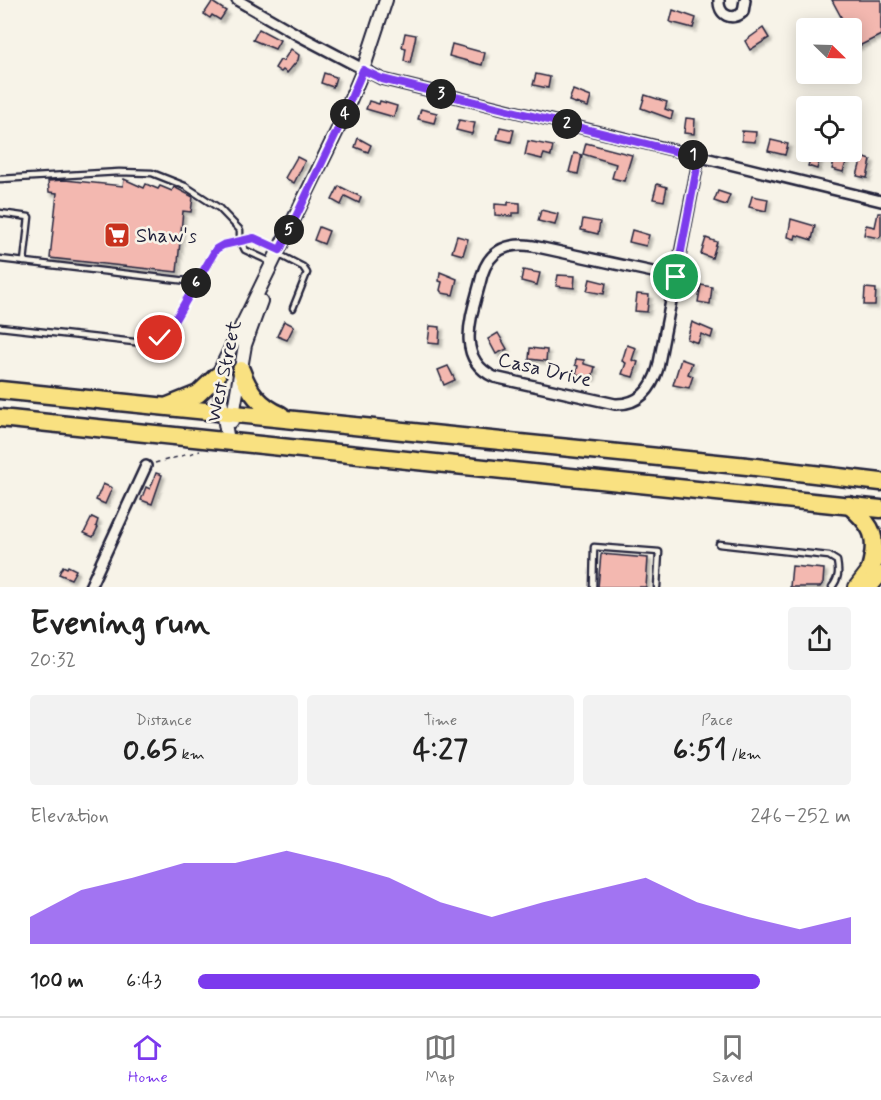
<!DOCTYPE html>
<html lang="en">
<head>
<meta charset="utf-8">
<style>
	:root { --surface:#fff; --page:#f2f2f2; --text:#222; --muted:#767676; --line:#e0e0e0; --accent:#7c3aed }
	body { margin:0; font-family:Mynerve,sans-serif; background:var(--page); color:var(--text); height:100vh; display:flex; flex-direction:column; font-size:22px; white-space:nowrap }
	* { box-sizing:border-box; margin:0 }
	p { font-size:20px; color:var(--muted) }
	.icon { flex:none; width:33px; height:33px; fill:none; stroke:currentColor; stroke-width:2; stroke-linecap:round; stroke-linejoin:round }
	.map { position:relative; height:587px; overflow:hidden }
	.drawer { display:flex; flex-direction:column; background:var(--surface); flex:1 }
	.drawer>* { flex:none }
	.needle { width:39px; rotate:113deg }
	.fabs { position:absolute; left:796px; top:18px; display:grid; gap:12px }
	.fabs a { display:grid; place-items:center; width:66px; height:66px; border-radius:6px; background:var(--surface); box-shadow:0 3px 15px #0003; font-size:30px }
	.pin { position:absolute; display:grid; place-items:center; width:51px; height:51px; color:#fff; margin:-26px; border:3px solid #fff; border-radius:50%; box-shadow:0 2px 6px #0007 }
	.km { position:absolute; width:30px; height:30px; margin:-15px; border-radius:50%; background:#222; color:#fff; font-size:16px; line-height:30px; text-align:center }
	.round { display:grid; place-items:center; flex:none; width:63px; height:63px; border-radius:6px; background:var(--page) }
	.head { display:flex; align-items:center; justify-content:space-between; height:102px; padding:0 30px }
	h1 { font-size:33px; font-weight:800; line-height:45px }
	.stats { display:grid; grid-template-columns:repeat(3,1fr); gap:9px; height:102px; padding:6px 30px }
	.stats div { display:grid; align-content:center; border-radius:6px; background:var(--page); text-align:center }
	.stats b { font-size:30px; font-weight:800 }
	.stats small { font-size:16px; font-weight:400 }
	.stats p { font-size:16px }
	.chart { height:168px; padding:12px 30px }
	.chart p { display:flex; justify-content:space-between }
	.chart svg { width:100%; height:108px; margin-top:6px; fill:var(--accent); opacity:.7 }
	ul { padding:0 30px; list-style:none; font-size:20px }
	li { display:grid; grid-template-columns:96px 72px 1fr; align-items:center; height:45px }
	li i { height:15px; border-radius:8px; background:var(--accent) }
	.menu { display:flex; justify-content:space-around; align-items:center; height:84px; border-top:2px solid var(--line); background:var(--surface); font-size:16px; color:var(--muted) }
	.menu a { display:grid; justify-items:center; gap:3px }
	.menu .active { color:var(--accent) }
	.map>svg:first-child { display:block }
</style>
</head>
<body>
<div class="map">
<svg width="881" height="587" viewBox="0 0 881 587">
	<defs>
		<filter id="shadow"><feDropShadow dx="3" dy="3" stdDeviation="1.5" flood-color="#0004"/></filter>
	</defs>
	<rect width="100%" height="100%" fill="#f7f3e8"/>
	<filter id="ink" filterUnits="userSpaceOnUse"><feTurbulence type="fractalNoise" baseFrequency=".0167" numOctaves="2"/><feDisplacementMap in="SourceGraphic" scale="12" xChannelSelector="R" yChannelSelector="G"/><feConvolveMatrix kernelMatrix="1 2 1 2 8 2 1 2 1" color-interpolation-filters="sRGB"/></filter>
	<g filter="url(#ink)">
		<g fill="#f3b8b0" stroke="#22223b" stroke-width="1.5" filter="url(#shadow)">
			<polygon points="832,0 881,0 881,35 857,47 852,38 852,28 847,28"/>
			<polygon points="212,2 226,11 220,20 212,15 210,18 204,14"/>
			<polygon points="673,10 696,18 693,28 670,22"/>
			<polygon points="763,28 769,38 750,50 745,41"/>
			<polygon points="259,29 280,40 275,49 253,40"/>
			<polygon points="405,33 416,35 410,63 404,61 406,48 402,47"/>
			<polygon points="452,44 485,53 482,65 449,56"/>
			<polygon points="291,49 299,55 298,60 287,73 283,70 281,72 275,68 280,60 283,61"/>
			<polygon points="324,73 336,77 333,87 321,83"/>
			<polygon points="536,74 550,77 548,88 533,85"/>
			<polygon points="573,90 591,97 588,107 569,101"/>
			<polygon points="645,95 667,102 665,109 673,112 671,119 641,108"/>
			<polygon points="369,101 379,104 380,101 397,106 394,117 366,109"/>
			<polygon points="421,109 437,113 434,123 418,119"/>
			<polygon points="686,118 695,119 694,134 684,133"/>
			<polygon points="459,120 475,123 472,134 456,130"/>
			<polygon points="500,127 514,130 511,142 497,139"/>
			<polygon points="742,131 756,132 755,142 742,141"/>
			<polygon points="358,138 371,145 368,152 355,147"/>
			<polygon points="771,140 788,144 785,155 768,151"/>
			<polygon points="528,141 553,146 551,156 544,154 542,159 525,155"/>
			<polygon points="586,143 632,155 624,181 612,178 616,164 583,154"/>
			<polygon points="812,152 821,152 817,169 808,166"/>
			<polygon points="574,153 582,155 578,174 569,172"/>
			<polygon points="297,157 305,161 294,183 285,178"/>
			<polygon points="839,157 847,159 843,172 832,169 835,158 838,159"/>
			<polygon points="862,157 871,160 867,178 857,176"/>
			<polygon points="124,179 144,188 146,184 158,189 160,186 172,191 174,187 193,197 191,212 183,211 177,272 50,258 57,193 49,192 48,181 65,180 123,186"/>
			<polygon points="657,184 667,187 664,201 653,199"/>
			<polygon points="339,186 361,197 359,203 345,196 341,205 332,200"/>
			<polygon points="718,191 730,195 726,205 714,201"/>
			<polygon points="752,196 768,199 766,211 749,207"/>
			<polygon points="508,202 520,203 520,213 512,213 512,216 495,215 495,204 508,205"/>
			<polygon points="541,210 558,214 555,225 538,221"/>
			<polygon points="878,213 881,213 881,236 879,238 864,235 866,225 875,227"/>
			<polygon points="583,219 600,222 598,234 581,230"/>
			<polygon points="791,219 815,226 812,240 796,235 795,239 788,237"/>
			<polygon points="319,227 329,231 324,244 314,240"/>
			<polygon points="632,230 649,235 646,246 629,242"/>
			<polygon points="457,236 468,239 463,255 452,252"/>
			<polygon points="706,238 717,242 712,258 701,254"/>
			<polygon points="523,270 540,273 537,285 521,281"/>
			<polygon points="440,272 457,279 453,295 442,293 440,290 442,282 439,281"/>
			<polygon points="558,275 575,276 574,288 556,286"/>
			<polygon points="590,279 606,283 604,294 587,291"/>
			<polygon points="701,285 712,287 710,304 698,302"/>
			<polygon points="865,288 876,289 875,305 864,305"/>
			<polygon points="637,294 649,295 647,312 635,311"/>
			<polygon points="284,321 294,326 287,340 277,336"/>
			<polygon points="692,322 713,331 711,338 701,334 698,343 687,339"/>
			<polygon points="430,326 440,327 439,344 428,343"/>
			<polygon points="498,333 507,349 496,354 488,339"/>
			<polygon points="627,345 636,348 632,360 638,362 633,377 622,374 626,363 622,361"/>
			<polygon points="530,348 547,350 546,361 529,359"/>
			<polygon points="576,359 584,360 584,364 595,367 592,378 576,374 578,366 575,365"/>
			<polygon points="681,359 692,363 688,374 693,376 689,388 673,385"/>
			<polygon points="448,366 455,380 444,385 438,370"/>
			<polygon points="156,473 162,475 152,504 141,500 146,487 150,489"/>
			<polygon points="103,484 112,488 105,504 96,500"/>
			<polygon points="92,517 98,520 96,526 98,527 93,537 84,533"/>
			<polygon points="601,554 648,558 646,587 598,587"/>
			<polygon points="63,566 67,568 68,566 76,570 71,579 59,574"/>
			<polygon points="792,566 824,569 823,583 820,587 790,587"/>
		</g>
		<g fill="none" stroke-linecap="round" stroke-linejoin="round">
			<g stroke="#22223b" stroke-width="9">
				<g id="lane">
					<polyline points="0,179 119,172 152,173 185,186 219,208 240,230 240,240 245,250 271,262"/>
					<polyline points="0,213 29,217 24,262"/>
					<polyline points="278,254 303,267 307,273 293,308"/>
					<polyline points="0,259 196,282"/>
					<polyline points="0,327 143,343 153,341 169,330 216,249 223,245 254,238 277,249"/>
					<path d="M 719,544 L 829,556 L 837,561 C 839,572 839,578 832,587"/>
					<polyline points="593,587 594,547 659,552 657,587"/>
				</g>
			</g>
			<g stroke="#22223b" stroke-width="14">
				<g id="street">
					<polyline points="237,0 298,35 382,79 881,201"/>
					<path d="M 719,0 C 718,15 732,22 743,12 L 745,0"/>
					<path d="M 676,277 L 533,246 C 507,242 490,250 482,275 C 474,310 452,357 494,377 L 615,404 C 639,405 652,389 658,368 L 699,157"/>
					<polyline points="90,587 146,466"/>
				</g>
			</g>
			<g stroke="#22223b" stroke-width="16">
				<g id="secondary">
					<polyline points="232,421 245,345 261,301"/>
					<polyline points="228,441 217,376 338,129 363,70 386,0"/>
				</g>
			</g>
			<g stroke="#22223b" stroke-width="18">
				<g id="primary">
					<polyline points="856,587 876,561"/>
					<polyline points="870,587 881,574"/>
				</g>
			</g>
			<g stroke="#22223b" stroke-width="21">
				<g id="highway">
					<path d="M 241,370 C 249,392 260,406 281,415"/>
					<polyline points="0,390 747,466 881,482"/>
					<polyline points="168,406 198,394 217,376"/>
					<polyline points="0,418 881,509"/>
					<path d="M 849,505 C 873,526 879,537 870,569"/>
				</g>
			</g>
			<polyline stroke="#22223b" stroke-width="1.5" stroke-dasharray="4.5 4.5" stroke-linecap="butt" points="155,463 200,451"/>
			<use href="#lane" stroke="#f7f3e8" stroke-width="4.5"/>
			<use href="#street" stroke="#f7f3e8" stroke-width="9"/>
			<use href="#secondary" stroke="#f7f3e8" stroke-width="12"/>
			<use href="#primary" stroke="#f9e181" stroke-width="14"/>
			<use href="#highway" stroke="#f9e181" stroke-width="16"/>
		</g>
	</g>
	<g fill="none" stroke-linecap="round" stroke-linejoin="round" filter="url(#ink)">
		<g stroke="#fff" stroke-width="12">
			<polyline id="route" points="160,338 169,330 216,249 223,245 254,238 280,250 338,129 363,70 382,79 699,157 676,277"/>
		</g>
		<use href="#route" stroke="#7c3aed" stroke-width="8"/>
	</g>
	<defs>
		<g id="supermarket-square" transform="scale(1.35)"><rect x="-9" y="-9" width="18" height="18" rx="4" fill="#c8321e" stroke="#f7f3e8"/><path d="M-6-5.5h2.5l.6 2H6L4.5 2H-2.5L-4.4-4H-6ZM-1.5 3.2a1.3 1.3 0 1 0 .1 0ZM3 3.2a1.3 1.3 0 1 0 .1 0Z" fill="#fff"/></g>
	</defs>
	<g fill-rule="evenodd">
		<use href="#supermarket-square" x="117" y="235"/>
	</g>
	<g text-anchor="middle" stroke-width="5" stroke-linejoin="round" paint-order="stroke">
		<g font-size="20" fill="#22223b" stroke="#f7f3e8" text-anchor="start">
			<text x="136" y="242">Shaw's</text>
		</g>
		<g font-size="20" fill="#22223b" stroke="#f7f3e8">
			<text transform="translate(545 369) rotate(13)" y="7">Casa Drive</text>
			<text transform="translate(223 371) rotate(-78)" y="7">West Street</text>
		</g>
	</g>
</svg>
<div class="fabs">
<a><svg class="needle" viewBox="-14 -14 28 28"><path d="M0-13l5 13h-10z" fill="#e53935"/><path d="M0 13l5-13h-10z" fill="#767676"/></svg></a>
<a><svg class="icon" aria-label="locate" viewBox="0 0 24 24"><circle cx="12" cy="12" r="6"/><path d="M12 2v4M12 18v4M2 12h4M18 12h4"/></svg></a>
</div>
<div class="pin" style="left:676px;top:277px;background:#1e9e55"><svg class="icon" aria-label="arrive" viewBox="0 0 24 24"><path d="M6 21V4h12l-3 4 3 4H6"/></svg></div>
<div class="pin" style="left:160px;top:338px;background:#d93025"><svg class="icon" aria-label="check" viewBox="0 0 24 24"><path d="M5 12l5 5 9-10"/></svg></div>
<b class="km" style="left:693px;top:155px">1</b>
<b class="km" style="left:567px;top:124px">2</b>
<b class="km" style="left:441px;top:94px">3</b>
<b class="km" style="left:345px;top:114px">4</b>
<b class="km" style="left:289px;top:230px">5</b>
<b class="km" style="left:196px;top:283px">6</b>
</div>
<section class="drawer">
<div class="head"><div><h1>Evening run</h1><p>20:32</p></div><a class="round"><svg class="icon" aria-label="share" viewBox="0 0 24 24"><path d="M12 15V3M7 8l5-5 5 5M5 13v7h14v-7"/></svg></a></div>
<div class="stats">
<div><p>Distance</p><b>0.65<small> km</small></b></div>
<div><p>Time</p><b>4:27</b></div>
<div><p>Pace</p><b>6:51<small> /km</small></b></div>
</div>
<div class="chart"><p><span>Elevation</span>246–252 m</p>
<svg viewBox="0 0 160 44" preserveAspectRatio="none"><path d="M0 44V33L10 22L20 17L30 11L40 11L50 6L60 11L70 17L80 27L90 33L100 27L110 22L120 17L130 27L140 33L150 38L160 33V44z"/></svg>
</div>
<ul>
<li><b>100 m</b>6:43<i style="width:86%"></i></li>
</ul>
</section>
<nav class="menu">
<a class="active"><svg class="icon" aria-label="home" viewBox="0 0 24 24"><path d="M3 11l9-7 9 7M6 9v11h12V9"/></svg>Home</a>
<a><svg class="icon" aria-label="map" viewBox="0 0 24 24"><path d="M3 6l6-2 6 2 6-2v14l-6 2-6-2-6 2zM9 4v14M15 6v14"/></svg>Map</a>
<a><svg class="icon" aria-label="saved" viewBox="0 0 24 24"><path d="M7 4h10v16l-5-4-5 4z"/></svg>Saved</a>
</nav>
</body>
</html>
